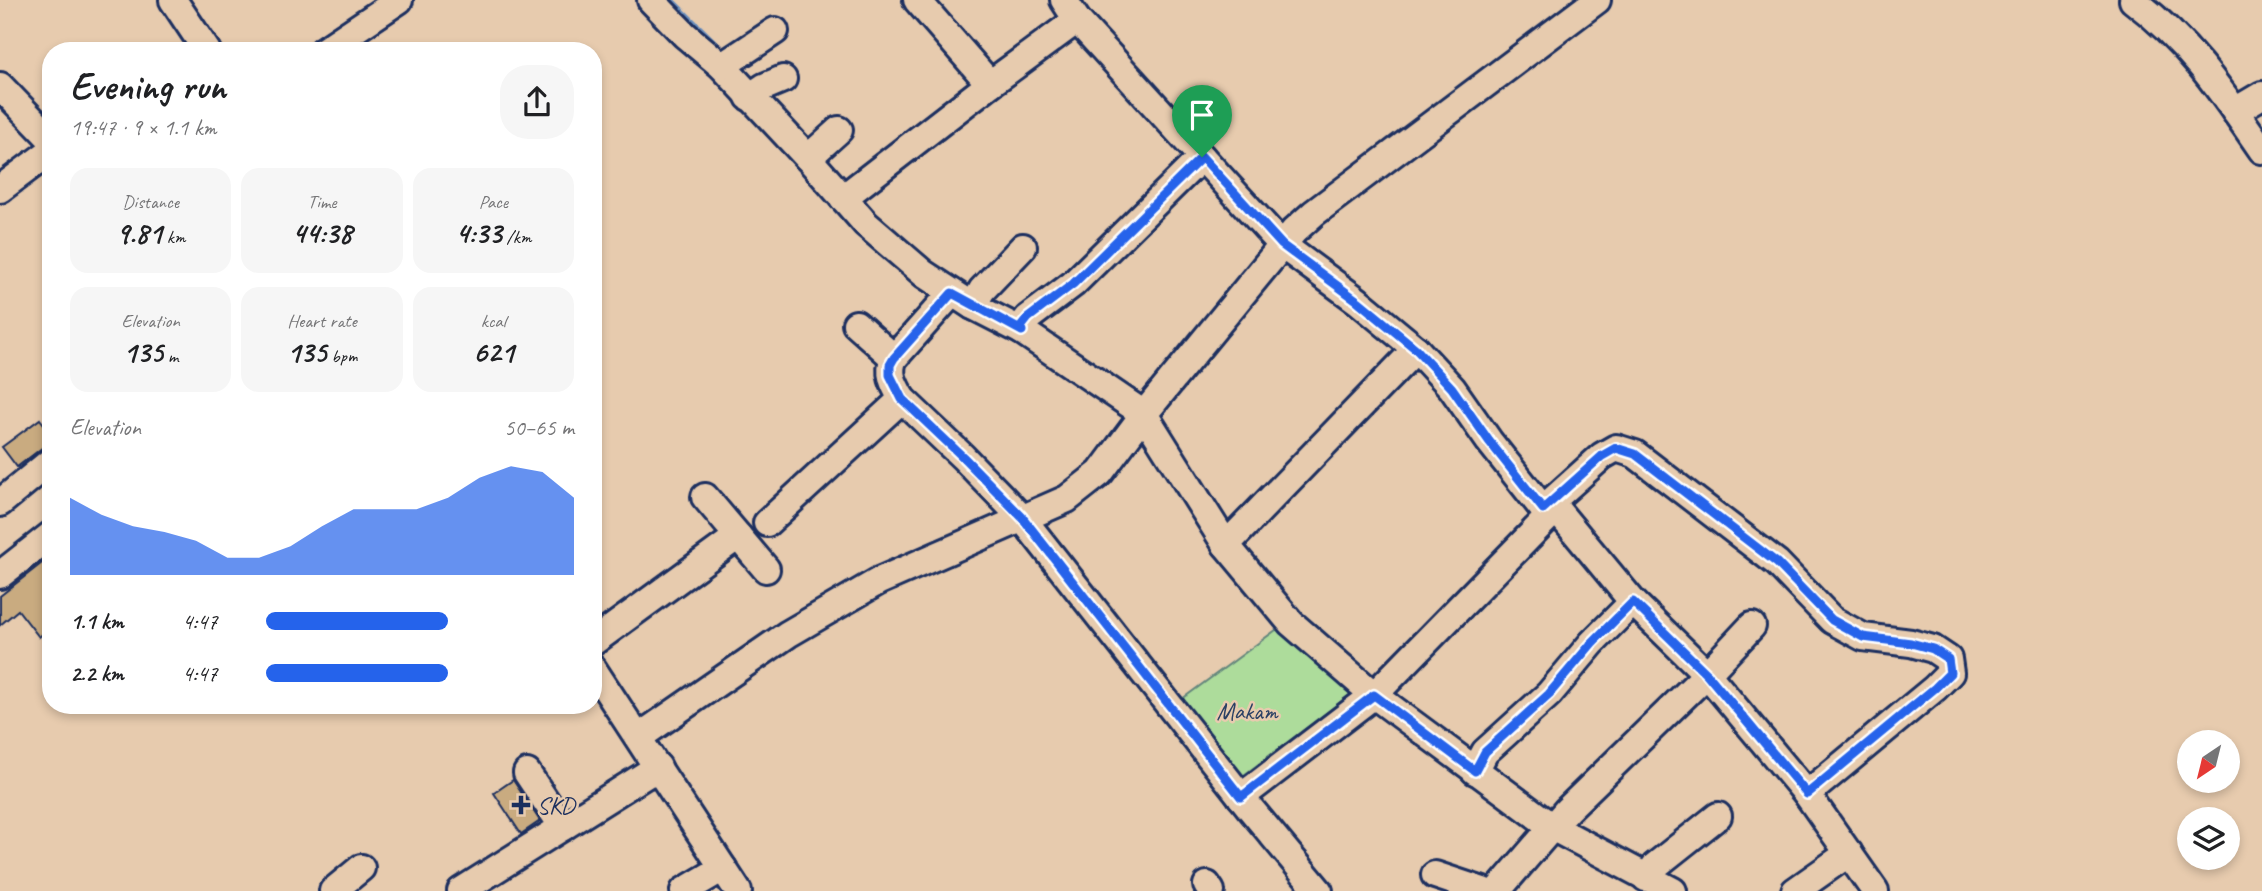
<!DOCTYPE html>
<html lang="en">
<head>
<meta charset="utf-8">
<style>
	:root { --surface:#fff; --page:#f6f6f6; --text:#202124; --muted:#757577; --accent:#2563eb }
	body { margin:0; font-family:Caveat,sans-serif; background:var(--page); color:var(--text); height:100vh; display:flex; flex-direction:column; font-size:26px; white-space:nowrap }
	* { box-sizing:border-box; margin:0 }
	p { font-size:23px; color:var(--muted) }
	.icon { flex:none; width:38px; height:38px; fill:none; stroke:currentColor; stroke-width:2; stroke-linecap:round; stroke-linejoin:round }
	.map { position:relative; flex:1; overflow:hidden }
	.side { position:absolute; left:42px; top:42px; width:560px; height:672px; display:flex; flex-direction:column; background:var(--surface); border-radius:28px; box-shadow:0 4px 10px #0003 }
	.side>* { flex:none }
	.needle { width:46px; rotate:215deg }
	.buttons { position:absolute; left:2177px; top:730px; display:grid; gap:14px }
	.buttons a { display:grid; place-items:center; width:63px; height:63px; border-radius:50%; background:var(--surface); box-shadow:0 4px 10px #0003; font-size:35px }
	.pin { position:absolute; display:grid; place-items:center; width:60px; height:60px; color:#fff; margin:-72px -30px; border-radius:50% 50% 50% 0; rotate:-45deg; box-shadow:0 0 7px #0007 }
	.pin .icon { rotate:45deg }
	.round { display:grid; place-items:center; flex:none; width:74px; height:74px; border-radius:28px; background:var(--page) }
	.head { display:flex; align-items:center; justify-content:space-between; height:119px; padding:0 28px }
	h1 { font-size:38px; font-weight:700; line-height:52px }
	.stats { display:grid; grid-template-columns:repeat(3,1fr); gap:10px; height:119px; padding:7px 28px }
	.stats div { display:grid; align-content:center; border-radius:18px; background:var(--page); text-align:center }
	.stats b { font-size:30px; font-weight:700 }
	.stats small { font-size:19px; font-weight:400 }
	.stats p { font-size:19px }
	.chart { height:196px; padding:14px 28px }
	.chart p { display:flex; justify-content:space-between }
	.chart svg { width:100%; height:126px; margin-top:7px; fill:var(--accent); opacity:.7 }
	ul { padding:0 28px; list-style:none; font-size:23px }
	li { display:grid; grid-template-columns:112px 84px 1fr; align-items:center; height:52px }
	li i { height:18px; border-radius:9px; background:var(--accent) }
	.map>svg:first-child { display:block }
</style>
</head>
<body>
<div class="map">
<svg width="2262" height="891" viewBox="0 0 2262 891">
	<rect width="100%" height="100%" fill="#e7cbae"/>
	<filter id="ink" filterUnits="userSpaceOnUse"><feTurbulence type="fractalNoise" baseFrequency=".0143" numOctaves="2"/><feDisplacementMap in="SourceGraphic" scale="14" xChannelSelector="R" yChannelSelector="G"/><feConvolveMatrix kernelMatrix="1 2 1 2 8 2 1 2 1" color-interpolation-filters="sRGB"/></filter>
	<g filter="url(#ink)">
		<polygon fill="#addc9b" stroke="#64867c" stroke-width="2" points="1280,627 1354,692 1236,781 1178,702"/>
		<g fill="none" stroke-linecap="round" stroke-linejoin="round">
			<polyline stroke="#6c8fbd" stroke-width="5" points="672,0 721,48"/>
		</g>
		<g fill="#c9ab80" stroke="#1b2f5e" stroke-width="2">
			<polygon points="40,419 51,433 51,441 17,467 2,447"/>
			<polygon points="51,556 51,627 39,637 18,610 0,625 0,596"/>
			<polygon points="513,780 540,821 521,834 494,793"/>
		</g>
		<g fill="none" stroke-linecap="round" stroke-linejoin="round">
			<g stroke="#1b2f5e" stroke-width="32">
				<g id="minor">
					<polyline points="173,0 207,51"/>
					<polyline points="651,0 685,35 722,66 808,158 866,224 924,274 973,306 1022,331 1144,414 1226,545 1291,623 1374,695 1552,827 1673,891"/>
					<polyline points="917,0 990,84"/>
					<polyline points="1064,0 1077,20 1282,245 1358,301 1416,349 1452,388 1489,441 1543,509 1556,509 1633,602 1707,674 1807,794 1875,891"/>
					<path d="M 2133,0 C 2190,43 2222,92 2262,150"/>
					<polyline points="323,51 399,0"/>
					<polyline points="722,66 775,31"/>
					<polyline points="0,86 51,139"/>
					<polyline points="749,97 764,87 783,79"/>
					<polyline points="2235,111 2262,95"/>
					<polyline points="808,158 839,130"/>
					<polyline points="0,189 51,151"/>
					<polyline points="843,198 990,84 1077,20"/>
					<polyline points="973,306 982,290 1023,247"/>
					<polyline points="856,324 894,358"/>
					<polyline points="1022,331 1021,327 1028,318 1073,284 1202,157"/>
					<path d="M 902,399 C 894,385 887,373 894,358 L 952,293"/>
					<polyline points="705,497 766,569"/>
					<polyline points="0,503 51,461"/>
					<polyline points="1543,509 1602,456 1616,448 1635,454 1777,563 1832,620 1863,637 1911,643 1933,649 1948,659 1950,673 1935,688 1807,794"/>
					<polyline points="767,523 902,399 963,457 1022,518 1250,808 1319,891"/>
					<polyline points="1226,545 1416,349"/>
					<polyline points="0,575 51,535"/>
					<polyline points="593,642 738,536"/>
					<polyline points="593,669 738,891"/>
					<polyline points="639,737 788,634 879,581 1067,499 1100,473 1144,414 1294,231 1314,213 1597,0"/>
					<polyline points="1475,771 1485,752 1549,694 1592,643 1633,602"/>
					<polyline points="527,773 563,827"/>
					<polyline points="1241,797 1374,695 1556,509"/>
					<polyline points="1435,875 1483,891"/>
					<polyline points="1646,878 1655,866 1718,816"/>
					<polyline points="1207,885 1211,891"/>
					<polyline points="333,891 361,868"/>
					<polyline points="461,891 658,767"/>
					<polyline points="684,891 723,868"/>
					<polyline points="1497,891 1567,810 1707,674 1752,626"/>
					<polyline points="1795,891 1849,853"/>
				</g>
			</g>
			<use href="#minor" stroke="#e7cbae" stroke-width="26"/>
		</g>
	</g>
	<g fill="none" stroke-linecap="round" stroke-linejoin="round" filter="url(#ink)">
		<g stroke="#fff" stroke-width="14">
			<polygon id="route" points="1202,157 1282,245 1358,301 1416,349 1452,388 1489,441 1543,509 1602,456 1616,448 1635,454 1777,563 1832,620 1863,637 1911,643 1933,649 1948,659 1950,673 1935,688 1807,794 1707,674 1633,602 1592,643 1549,694 1485,752 1475,771 1374,695 1241,797 1022,517 963,457 902,399 890,375 890,365 894,358 952,293 1022,331 1021,327 1028,318 1073,284"/>
		</g>
		<use href="#route" stroke="#2563eb" stroke-width="9"/>
	</g>
	<path fill="#1b2f5e" stroke="#e7cbae" stroke-width="2.5" d="M517.5 794.5h7v7h7v7h-7v7h-7v-7h-7v-7h7z"/>
	<g text-anchor="middle" stroke-width="5" stroke-linejoin="round" paint-order="stroke">
		<g font-size="24" fill="#2a4064" stroke="#e7cbae">
			<text x="1247" y="719">Makam</text>
		</g>
		<g font-size="24" fill="#1b2f5e" stroke="#e7cbae" text-anchor="start">
			<text x="537" y="813">SKD</text>
		</g>
	</g>
</svg>
<div class="buttons">
<a><svg class="needle" viewBox="-14 -14 28 28"><path d="M0-13l5 13h-10z" fill="#e53935"/><path d="M0 13l5-13h-10z" fill="#757577"/></svg></a>
<a><svg class="icon" aria-label="layers" viewBox="0 0 24 24"><path d="M12 4l9 5-9 5-9-5zM3 14l9 5 9-5"/></svg></a>
</div>
<div class="pin" style="left:1202px;top:157px;background:#1e9e55"><svg class="icon" aria-label="arrive" viewBox="0 0 24 24"><path d="M6 21V4h12l-3 4 3 4H6"/></svg></div>
<section class="side">
<div class="head"><div><h1>Evening run</h1><p>19:47 · 9 × 1.1 km</p></div><a class="round"><svg class="icon" aria-label="share" viewBox="0 0 24 24"><path d="M12 15V3M7 8l5-5 5 5M5 13v7h14v-7"/></svg></a></div>
<div class="stats">
<div><p>Distance</p><b>9.81<small> km</small></b></div>
<div><p>Time</p><b>44:38</b></div>
<div><p>Pace</p><b>4:33<small> /km</small></b></div>
</div>
<div class="stats">
<div><p>Elevation</p><b>135<small> m</small></b></div>
<div><p>Heart rate</p><b>135<small> bpm</small></b></div>
<div><p>kcal</p><b>621</b></div>
</div>
<div class="chart"><p><span>Elevation</span>50–65 m</p>
<svg viewBox="0 0 160 44" preserveAspectRatio="none"><path d="M0 44V17L10 23L20 27L30 29L40 32L50 38L60 38L70 34L80 27L90 21L100 21L110 21L120 17L130 10L140 6L150 8L160 17V44z"/></svg>
</div>
<ul>
<li><b>1.1 km</b>4:47<i style="width:59%"></i></li>
<li><b>2.2 km</b>4:47<i style="width:59%"></i></li>
</ul>
</section>
</div>
</body>
</html>
